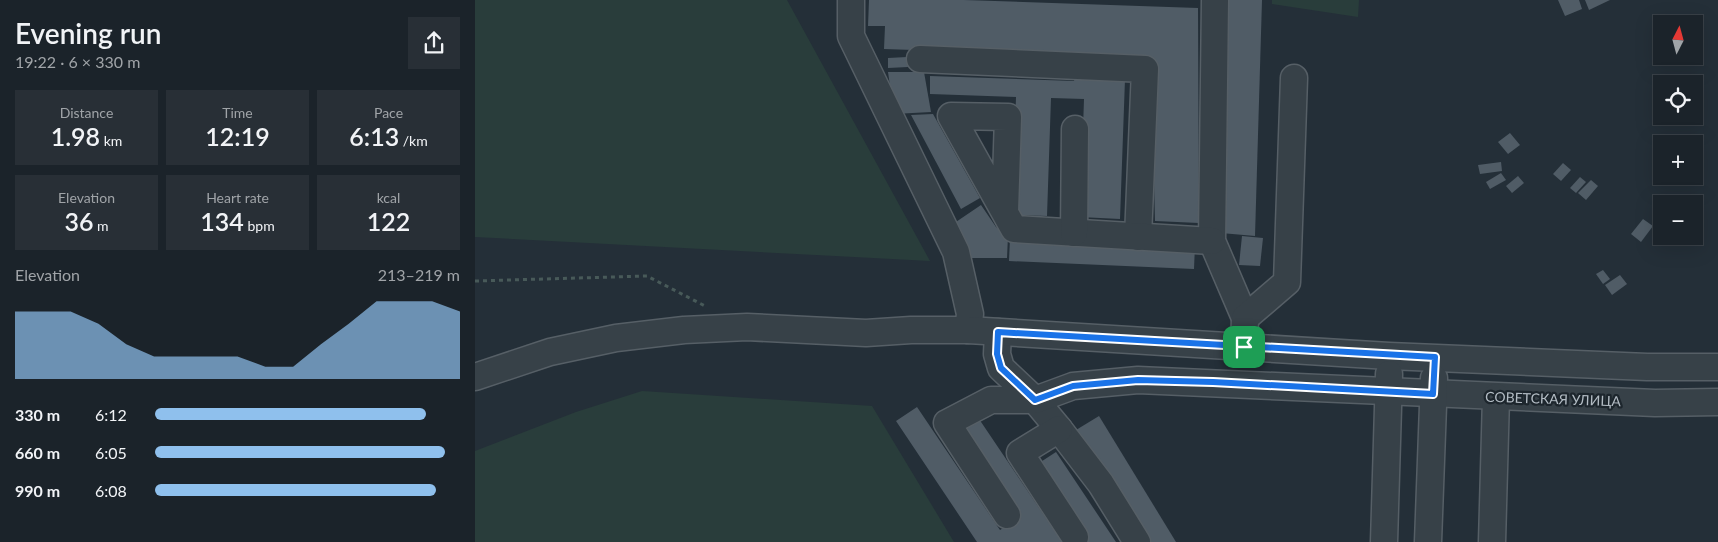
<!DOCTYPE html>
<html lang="en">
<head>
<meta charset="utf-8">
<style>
	:root { --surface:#1b232a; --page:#282f36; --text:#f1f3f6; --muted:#a0a4a8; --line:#394047; --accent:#8fc0ed }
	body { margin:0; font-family:Lato,sans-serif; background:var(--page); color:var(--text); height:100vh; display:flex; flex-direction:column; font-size:19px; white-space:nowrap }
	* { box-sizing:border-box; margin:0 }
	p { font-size:16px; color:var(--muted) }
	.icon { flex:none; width:28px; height:28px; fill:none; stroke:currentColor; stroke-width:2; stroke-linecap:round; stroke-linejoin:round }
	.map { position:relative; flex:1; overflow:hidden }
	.panel { display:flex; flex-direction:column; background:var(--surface); width:475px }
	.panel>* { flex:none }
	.needle { width:32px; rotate:6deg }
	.fabs { position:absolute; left:1178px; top:15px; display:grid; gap:10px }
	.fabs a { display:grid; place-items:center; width:50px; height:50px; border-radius:0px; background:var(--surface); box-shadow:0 5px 20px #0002,0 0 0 1px var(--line); font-size:25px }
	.pin { position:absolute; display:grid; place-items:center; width:42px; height:42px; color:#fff; margin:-21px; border-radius:10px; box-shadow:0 2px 8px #0006 }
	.round { display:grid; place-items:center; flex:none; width:52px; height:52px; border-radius:0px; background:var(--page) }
	.head { display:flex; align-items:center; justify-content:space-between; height:85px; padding:0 15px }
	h1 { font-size:28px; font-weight:600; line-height:38px }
	.metrics { display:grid; grid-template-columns:repeat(3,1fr); gap:8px; height:85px; padding:5px 15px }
	.metrics div { display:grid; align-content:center; border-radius:0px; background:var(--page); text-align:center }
	.metrics b { font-size:25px; font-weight:600 }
	.metrics small { font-size:14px; font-weight:400 }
	.metrics p { font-size:14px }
	.chart { height:140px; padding:10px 15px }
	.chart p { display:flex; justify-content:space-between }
	.chart svg { width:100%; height:90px; margin-top:5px; fill:var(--accent); opacity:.7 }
	ul { padding:0 15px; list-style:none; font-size:16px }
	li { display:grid; grid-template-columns:80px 60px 1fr; align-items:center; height:38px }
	li i { height:12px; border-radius:6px; background:var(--accent) }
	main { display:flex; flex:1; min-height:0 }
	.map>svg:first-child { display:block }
</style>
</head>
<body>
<main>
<section class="panel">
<div class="head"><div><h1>Evening run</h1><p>19:22 · 6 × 330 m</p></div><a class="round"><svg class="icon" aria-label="share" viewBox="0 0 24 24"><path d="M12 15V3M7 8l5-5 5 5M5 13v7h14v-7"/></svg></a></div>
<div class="metrics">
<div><p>Distance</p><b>1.98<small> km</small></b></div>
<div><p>Time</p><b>12:19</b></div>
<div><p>Pace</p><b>6:13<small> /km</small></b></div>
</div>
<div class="metrics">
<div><p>Elevation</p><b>36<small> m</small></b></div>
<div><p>Heart rate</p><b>134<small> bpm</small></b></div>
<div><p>kcal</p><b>122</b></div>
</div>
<div class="chart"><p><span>Elevation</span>213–219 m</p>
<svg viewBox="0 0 160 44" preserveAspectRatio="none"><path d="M0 44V11L10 11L20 11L30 17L40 27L50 33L60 33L70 33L80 33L90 38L100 38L110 27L120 17L130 6L140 6L150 6L160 11V44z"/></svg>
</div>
<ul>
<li><b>330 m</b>6:12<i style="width:89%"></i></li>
<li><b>660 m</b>6:05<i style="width:95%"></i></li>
<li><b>990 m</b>6:08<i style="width:92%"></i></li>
</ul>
</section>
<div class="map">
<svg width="1243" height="542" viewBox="0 0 1243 542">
	<rect width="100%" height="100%" fill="#242f38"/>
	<g fill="#293d3b">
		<polygon points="0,0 312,0 455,261 0,237"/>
		<polygon points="797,0 884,0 883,17 797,4"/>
		<polygon points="167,391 397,406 479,542 0,542 0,451 101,412"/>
	</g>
	<g fill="#505c66">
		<polygon points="394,0 489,0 723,8 724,223 680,221 676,58 409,49 410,26 393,26"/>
		<polygon points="751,0 787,0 780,236 746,233"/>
		<polygon points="1083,0 1104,0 1107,9 1090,16"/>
		<polygon points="1110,0 1135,0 1114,10"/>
		<polygon points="432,57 433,67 413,68 413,58"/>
		<polygon points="413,72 449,72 456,112 419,114"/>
		<polygon points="455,76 599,81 600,77 650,79 645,219 605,217 609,99 576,98 572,216 537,215 541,97 455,94"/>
		<polygon points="458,114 505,198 486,209 436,115"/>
		<polygon points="1035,133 1045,145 1033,154 1023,142"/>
		<polygon points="1026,162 1027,171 1005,174 1003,165"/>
		<polygon points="1088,163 1096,170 1086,181 1078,174"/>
		<polygon points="1026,173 1031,180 1015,189 1011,182"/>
		<polygon points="1043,176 1049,183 1037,193 1031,186"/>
		<polygon points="1105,177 1111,182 1101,193 1095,188"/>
		<polygon points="1116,180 1123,186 1111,200 1103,193"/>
		<polygon points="506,205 521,227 533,236 532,258 496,258 475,226"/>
		<polygon points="1168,219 1178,226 1166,242 1156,234"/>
		<polygon points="767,236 788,238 785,266 764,265"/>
		<polygon points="535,238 720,245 719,269 534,261"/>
		<polygon points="1128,270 1135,279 1128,284 1121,274"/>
		<polygon points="1145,275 1152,284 1137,295 1130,285"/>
		<polygon points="442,407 525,530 544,518 482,425 500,413 587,542 502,542 421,421"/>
		<polygon points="624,416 701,542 675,542 601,430"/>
		<polygon points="581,452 641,542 596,542 561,465"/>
	</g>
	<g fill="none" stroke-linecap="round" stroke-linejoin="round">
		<g stroke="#565f66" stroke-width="29">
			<g id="minor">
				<polyline points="376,0 376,36 481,252 495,314 493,330"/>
				<polyline points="740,0 737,241 770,318 769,347"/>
				<polyline points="445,59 670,69 663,237"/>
				<polyline points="530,211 533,117 476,116 539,229 737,241"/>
				<polyline points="599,233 600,129"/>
				<polyline points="770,318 812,282 819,78"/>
				<polyline points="523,332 522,354 526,368 560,400 584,429 626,484 662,542"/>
				<polyline points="0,377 75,352 141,338 209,330 272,327 391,333 436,330 493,330 914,356 1172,367 1243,367"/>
				<polyline points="584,429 545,453 600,537"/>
				<polyline points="532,515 472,423 516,400 560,400 598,386 663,380 1180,403 1243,402"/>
				<polyline points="909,542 914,374"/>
				<polyline points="953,542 959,378"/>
				<polyline points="1017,542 1021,397"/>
			</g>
		</g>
		<polyline stroke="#485a59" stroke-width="3" stroke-dasharray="4 4" stroke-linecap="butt" points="0,281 172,276 230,306"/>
		<use href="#minor" stroke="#374148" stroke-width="26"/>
	</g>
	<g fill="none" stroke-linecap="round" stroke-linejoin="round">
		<g stroke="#fff" stroke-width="10">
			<polygon id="route" points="523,332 960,357 958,394 738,382 663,380 598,386 560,400 526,368 522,354"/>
		</g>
		<use href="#route" stroke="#1a73e8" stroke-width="6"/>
	</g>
	<g text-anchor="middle" stroke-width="4.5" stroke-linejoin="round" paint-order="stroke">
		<g font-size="14" fill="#b3bcc4" stroke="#1d262d">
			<text transform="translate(1078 399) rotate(2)" y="5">СОВЕТСКАЯ УЛИЦА</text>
		</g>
	</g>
</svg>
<div class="fabs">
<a><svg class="needle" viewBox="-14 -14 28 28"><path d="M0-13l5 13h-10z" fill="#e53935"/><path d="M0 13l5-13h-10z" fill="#a0a4a8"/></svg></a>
<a><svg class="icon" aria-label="locate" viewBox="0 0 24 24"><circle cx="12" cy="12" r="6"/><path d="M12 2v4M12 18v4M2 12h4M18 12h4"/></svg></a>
<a>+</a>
<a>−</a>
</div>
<div class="pin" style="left:769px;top:347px;background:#1e9e55"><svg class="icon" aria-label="arrive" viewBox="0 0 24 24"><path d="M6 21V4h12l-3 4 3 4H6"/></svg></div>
</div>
</main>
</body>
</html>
